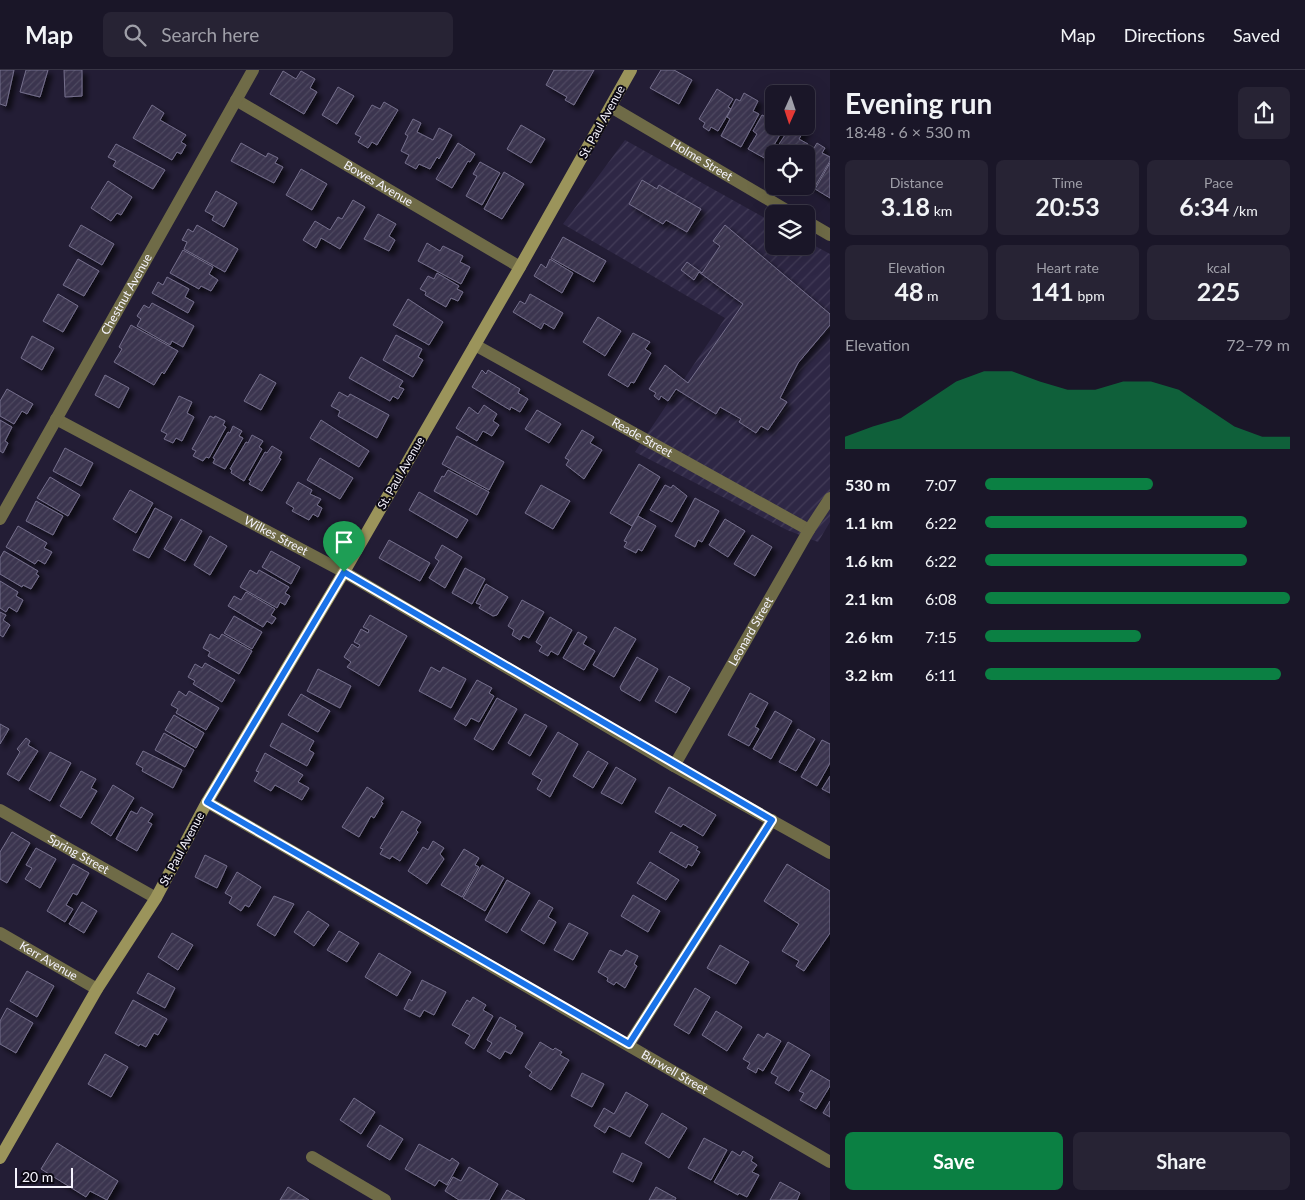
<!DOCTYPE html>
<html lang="en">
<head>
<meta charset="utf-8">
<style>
	:root { --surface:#1a1628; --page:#272334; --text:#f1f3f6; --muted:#9f9fa8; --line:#383545; --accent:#0b8043 }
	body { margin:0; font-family:Lato,sans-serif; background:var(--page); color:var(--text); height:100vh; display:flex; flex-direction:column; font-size:19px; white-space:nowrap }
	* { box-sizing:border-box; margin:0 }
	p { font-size:16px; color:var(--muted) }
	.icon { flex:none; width:28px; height:28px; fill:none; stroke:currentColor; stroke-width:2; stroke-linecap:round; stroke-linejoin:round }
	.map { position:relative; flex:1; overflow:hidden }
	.side { display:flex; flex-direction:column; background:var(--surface); width:475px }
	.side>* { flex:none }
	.needle { width:32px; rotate:183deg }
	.buttons { position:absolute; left:765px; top:15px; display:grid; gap:10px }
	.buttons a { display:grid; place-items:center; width:50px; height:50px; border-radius:8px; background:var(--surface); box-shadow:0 5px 20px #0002,0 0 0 1px var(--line); font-size:25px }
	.scale { position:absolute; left:15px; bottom:12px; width:58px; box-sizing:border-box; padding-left:5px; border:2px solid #f5f3fd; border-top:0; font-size:14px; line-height:18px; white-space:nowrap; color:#f5f3fd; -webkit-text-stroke:4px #0c0914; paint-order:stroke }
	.pin { position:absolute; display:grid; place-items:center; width:42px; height:42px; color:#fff; margin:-51px -21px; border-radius:50% 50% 50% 0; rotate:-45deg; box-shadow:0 0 5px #0007 }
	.pin .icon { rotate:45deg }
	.round { display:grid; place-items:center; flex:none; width:52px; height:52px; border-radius:8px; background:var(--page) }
	.summary { display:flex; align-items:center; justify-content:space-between; height:85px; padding:0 15px }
	h1 { font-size:28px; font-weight:700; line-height:38px }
	.stats { display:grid; grid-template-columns:repeat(3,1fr); gap:8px; height:85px; padding:5px 15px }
	.stats div { display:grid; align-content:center; border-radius:8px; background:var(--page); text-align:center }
	.stats b { font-size:25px; font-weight:700 }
	.stats small { font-size:14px; font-weight:400 }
	.stats p { font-size:14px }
	.chart { height:140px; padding:10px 15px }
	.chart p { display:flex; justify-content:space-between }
	.chart svg { width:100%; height:90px; margin-top:5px; fill:var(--accent); opacity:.7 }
	.button { display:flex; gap:10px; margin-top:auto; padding:10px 15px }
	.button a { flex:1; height:58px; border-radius:8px; background:var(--accent); color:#fff; font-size:20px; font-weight:700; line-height:58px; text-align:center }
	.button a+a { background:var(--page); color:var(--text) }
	ul { padding:0 15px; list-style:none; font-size:16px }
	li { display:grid; grid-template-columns:80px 60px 1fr; align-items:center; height:38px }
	li i { height:12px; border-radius:6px; background:var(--accent) }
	header { display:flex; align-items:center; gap:30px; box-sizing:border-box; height:70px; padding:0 25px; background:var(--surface); border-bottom:1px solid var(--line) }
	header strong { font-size:24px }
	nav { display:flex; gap:28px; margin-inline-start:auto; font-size:18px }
	.search { width:350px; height:45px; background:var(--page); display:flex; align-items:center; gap:12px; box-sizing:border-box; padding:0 18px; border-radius:8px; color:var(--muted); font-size:19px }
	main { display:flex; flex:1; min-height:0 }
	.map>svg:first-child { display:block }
</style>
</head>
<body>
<header>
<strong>Map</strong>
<div class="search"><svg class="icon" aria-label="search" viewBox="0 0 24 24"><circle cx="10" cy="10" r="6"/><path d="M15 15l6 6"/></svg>Search here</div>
<nav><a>Map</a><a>Directions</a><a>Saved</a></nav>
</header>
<main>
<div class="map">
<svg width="830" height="1130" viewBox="0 0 830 1130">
	<defs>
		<pattern id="industrial-furrows" width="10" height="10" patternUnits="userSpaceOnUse" patternTransform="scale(1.25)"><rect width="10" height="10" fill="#2e2745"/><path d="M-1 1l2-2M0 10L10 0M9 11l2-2" fill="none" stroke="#433c58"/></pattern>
		<pattern id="building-hatch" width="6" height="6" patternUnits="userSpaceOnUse" patternTransform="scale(1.25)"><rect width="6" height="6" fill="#3b354f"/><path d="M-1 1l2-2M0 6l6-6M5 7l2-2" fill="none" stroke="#4e4960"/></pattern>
		<filter id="shadow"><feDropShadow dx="4.5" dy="4.5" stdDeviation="2.5" flood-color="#0009"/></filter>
	</defs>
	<rect width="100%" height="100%" fill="#231d35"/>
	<polygon fill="url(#industrial-furrows)" points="625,70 774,153 774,176 806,176 806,171 830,184 830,452 818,472 787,460 635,382 725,248 563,154"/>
	<g fill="url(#building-hatch)" stroke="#756f8c" filter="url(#shadow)">
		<polygon points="0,0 14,0 6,36 0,34"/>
		<polygon points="26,0 48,0 40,27 20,22"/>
		<polygon points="64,0 82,0 82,26 65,27"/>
		<polygon points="554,0 594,0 574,35 565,30 567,27 546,15"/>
		<polygon points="661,0 674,0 692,10 679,34 650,18"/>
		<polygon points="283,1 296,9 301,1 315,9 310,18 317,22 304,44 270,24"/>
		<polygon points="338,17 354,26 337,54 322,45"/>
		<polygon points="717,19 733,29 728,37 731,39 718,61 711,57 709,61 703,57 705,53 699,49"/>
		<polygon points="744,23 758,31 753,41 759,44 741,77 721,66 730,49 727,47 736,29 740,31"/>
		<polygon points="384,32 398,40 377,75 372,72 368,78 358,72 361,67 355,64 372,35 380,39"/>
		<polygon points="152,35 164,43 160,50 186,65 181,72 186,75 181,84 177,82 172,90 133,68"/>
		<polygon points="773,35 774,56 785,56 766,89 748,79 757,64 753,61 762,45 766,47"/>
		<polygon points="413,49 421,53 417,62 433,70 439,58 452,65 439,89 437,87 430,99 419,94 416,99 405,93 409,85 401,81 408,66 405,64"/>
		<polygon points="521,55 545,69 531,93 507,79"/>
		<polygon points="791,56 806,57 799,69 808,74 802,84 774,84 774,95 768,91"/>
		<polygon points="241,73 266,87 268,83 278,88 275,93 283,97 274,113 231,91"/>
		<polygon points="458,73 475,84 470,92 468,91 452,118 436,109"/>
		<polygon points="817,73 825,78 822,83 830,87 830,91 814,118 806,113 805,84 810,76 814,78"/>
		<polygon points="116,74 165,100 153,119 113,96 116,91 108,87"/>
		<polygon points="480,92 500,103 482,135 466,126 477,106 473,104"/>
		<polygon points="830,93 830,128 815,119"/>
		<polygon points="301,99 327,114 312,140 286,125"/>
		<polygon points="504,102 524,114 502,149 484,139"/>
		<polygon points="642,110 657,119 659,115 701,139 687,162 666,150 663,154 629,134"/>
		<polygon points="108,111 132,127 121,145 117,143 111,151 91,138"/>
		<polygon points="216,121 237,133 224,157 212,150 214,146 205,141"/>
		<polygon points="353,130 365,137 340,179 321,168 316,178 303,170 315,151 330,160 338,147 342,149"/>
		<polygon points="378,144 396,154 389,166 395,170 389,181 364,169"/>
		<polygon points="81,155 114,174 102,195 69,176"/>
		<polygon points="197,155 238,179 225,202 184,179 187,172 182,170 188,159 193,162"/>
		<polygon points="725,155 830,244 830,255 798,293 780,328 787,332 768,360 761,356 756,363 739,352 741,349 720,337 716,344 676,319 668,331 661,326 659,330 654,326 656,323 649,319 665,295 688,313 743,234 699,202 694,210 681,200 687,192 702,203 720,176 713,171"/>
		<polygon points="563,167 606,191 594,212 551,188"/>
		<polygon points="427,173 440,181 443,176 463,186 460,192 470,197 461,214 418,191"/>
		<polygon points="183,180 213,197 209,204 218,210 211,221 201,216 199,219 170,203"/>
		<polygon points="78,189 99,201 84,226 63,215"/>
		<polygon points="550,189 573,203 562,223 534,206 541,194 546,198"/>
		<polygon points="437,203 459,216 457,219 463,222 458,231 451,228 446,237 425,225 426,222 420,219 428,206 434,209"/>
		<polygon points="167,207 189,219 185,227 194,232 188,243 152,223 158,212 163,215"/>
		<polygon points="58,224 78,236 63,262 43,251"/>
		<polygon points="530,224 563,243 554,259 544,253 541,259 513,242 520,231 525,234"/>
		<polygon points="408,229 443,252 429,275 393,255"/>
		<polygon points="152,233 194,256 183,277 172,271 170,275 137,256 141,249 137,246 144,235 149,238"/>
		<polygon points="598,247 621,261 605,286 583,272"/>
		<polygon points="131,255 178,281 164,304 162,302 154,315 114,292 122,279 119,277"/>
		<polygon points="633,263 650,272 645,279 651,283 634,313 631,312 628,317 608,305"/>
		<polygon points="396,265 422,279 418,287 423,290 413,307 383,290"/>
		<polygon points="32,266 54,278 42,300 21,288"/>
		<polygon points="361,287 403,311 399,317 404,319 398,329 393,326 390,331 349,308"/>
		<polygon points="482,300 486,304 488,300 520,319 518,323 528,329 520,342 511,337 510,340 472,317"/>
		<polygon points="260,304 276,313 261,340 244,331"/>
		<polygon points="105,305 129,318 119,338 95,325"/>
		<polygon points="7,319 33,334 27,344 22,341 14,354 0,346 0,331"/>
		<polygon points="339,322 348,327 350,324 389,345 377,368 338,346 340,341 331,336"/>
		<polygon points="179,326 192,332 187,343 194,347 182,371 176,368 173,373 164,369 167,364 161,361"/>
		<polygon points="484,335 497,344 493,351 499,355 492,366 483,361 477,371 456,358 469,337 478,344"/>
		<polygon points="537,340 561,354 549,373 525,359"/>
		<polygon points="210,346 214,348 215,346 225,351 223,355 226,357 209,388 206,387 203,391 193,386 196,381 192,379"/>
		<polygon points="0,350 12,357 5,371 8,373 3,383 0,381"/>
		<polygon points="321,350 369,381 359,397 310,368"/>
		<polygon points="233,356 242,361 239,366 243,368 225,399 213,393 215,389 213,388 228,362 230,363"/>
		<polygon points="582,360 594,367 590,373 602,380 584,409 566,395 569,390 565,388"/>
		<polygon points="252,365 263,371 259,377 262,379 244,411 231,403 232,400 230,399 246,372 248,373"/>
		<polygon points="457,366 504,392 489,420 442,394"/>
		<polygon points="272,376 282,382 279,388 281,389 262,421 249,414 251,411 249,410 265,382 267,383"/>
		<polygon points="65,378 93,393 81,416 53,401"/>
		<polygon points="320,388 353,408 340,429 307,410"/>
		<polygon points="639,394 660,407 632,456 610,443"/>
		<polygon points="448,400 489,422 477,445 434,421 442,406 444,407"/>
		<polygon points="50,407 80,425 68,446 37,428"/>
		<polygon points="298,412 312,420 310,424 321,429 317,435 322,438 318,447 313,444 309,450 292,441 294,438 286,433"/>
		<polygon points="541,415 570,431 553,459 525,443"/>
		<polygon points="665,415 671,418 673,415 687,426 672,452 650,440"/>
		<polygon points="130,420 153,433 136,463 113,449"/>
		<polygon points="419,422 468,450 457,468 409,440"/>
		<polygon points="695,428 719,441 702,472 698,470 695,477 675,466"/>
		<polygon points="36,431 63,446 53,465 26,451"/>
		<polygon points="155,438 172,447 149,488 133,480"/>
		<polygon points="638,446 656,456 642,481 638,479 636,483 624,477 627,472 624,471"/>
		<polygon points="181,449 202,461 185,491 164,479"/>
		<polygon points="725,449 745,461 728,487 709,475"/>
		<polygon points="18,456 47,473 44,478 52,482 45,494 38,490 35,494 6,477"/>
		<polygon points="752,465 772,477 755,506 734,494"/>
		<polygon points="210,466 227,476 210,505 194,495"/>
		<polygon points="389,470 430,493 420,511 379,488"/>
		<polygon points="442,475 462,487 445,518 429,508 439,491 435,488"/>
		<polygon points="4,481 38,501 36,504 39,506 31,519 23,515 22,517 0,504 0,488"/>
		<polygon points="271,481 300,497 291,514 262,497"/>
		<polygon points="465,498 485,509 472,534 452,523"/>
		<polygon points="250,500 257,504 259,500 289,517 285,523 290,526 285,535 280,532 277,538 240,517"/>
		<polygon points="0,511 18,522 16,526 23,530 17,542 9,537 6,542 0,538"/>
		<polygon points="486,514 508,527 497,545 493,546 479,538 481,535 476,533"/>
		<polygon points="246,522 275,539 271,545 276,548 272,554 267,551 263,557 228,536 234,526 241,530"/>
		<polygon points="522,530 544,542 529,568 523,565 520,570 512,565 514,560 508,556"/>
		<polygon points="0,542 6,545 3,550 10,555 3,567 0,565"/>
		<polygon points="370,545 407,566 379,616 347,597 351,592 344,587 352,574 358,578 360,575 354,572 361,559 368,563 369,560 363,557"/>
		<polygon points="234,546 262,562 252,579 224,563"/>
		<polygon points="550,547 572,560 558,585 551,581 548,586 539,581 542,576 536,572"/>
		<polygon points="615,557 636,569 614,607 593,595"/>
		<polygon points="578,562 587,567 583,574 595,581 584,600 563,588"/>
		<polygon points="210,564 219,569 222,564 252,581 239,604 208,586 210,582 203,578"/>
		<polygon points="637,587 658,599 640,631 621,620 620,617"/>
		<polygon points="205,593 235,610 222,632 193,614 195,611 188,607 195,594 202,598"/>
		<polygon points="431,597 440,602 443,597 466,609 451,638 419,621"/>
		<polygon points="318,599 351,616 340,638 307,621"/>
		<polygon points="669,606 690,618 676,643 655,631"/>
		<polygon points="477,610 492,618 489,623 494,626 479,652 471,648 466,656 454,649"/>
		<polygon points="179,621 186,626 189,621 219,638 206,660 176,643 178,639 171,635"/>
		<polygon points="750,623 768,633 755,657 759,659 749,676 728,665"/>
		<polygon points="301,624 330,641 318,662 288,645"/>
		<polygon points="497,628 517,639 493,680 474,669"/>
		<polygon points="775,641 792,651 771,689 753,679"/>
		<polygon points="525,644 547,656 530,686 508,673"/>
		<polygon points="174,645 204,663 196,678 165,660"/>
		<polygon points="282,653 314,671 309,680 314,683 307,696 270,676"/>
		<polygon points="0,654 9,659 0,674"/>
		<polygon points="798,659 815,669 796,701 779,692"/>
		<polygon points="558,662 578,674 550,727 537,719 542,710 532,704"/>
		<polygon points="164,663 194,680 185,697 155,680"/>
		<polygon points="26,668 30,671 28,675 38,681 19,711 7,704 20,682 17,679"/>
		<polygon points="822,670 830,674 830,693 817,716 801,707"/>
		<polygon points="143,681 182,700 173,718 142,701 143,698 136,694"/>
		<polygon points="588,681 608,693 593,718 573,706"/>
		<polygon points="50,682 71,693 50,731 29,719"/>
		<polygon points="265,683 303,705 298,712 309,718 302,730 275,715 271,721 254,711 259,702 256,701"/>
		<polygon points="616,697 636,709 622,734 601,723"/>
		<polygon points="81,701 96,709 91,718 97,721 81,748 60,736"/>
		<polygon points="830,706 830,723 822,719"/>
		<polygon points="113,715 134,728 111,766 91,753"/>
		<polygon points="367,717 384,728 381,732 383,733 374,748 371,746 359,767 342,757"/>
		<polygon points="669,717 716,745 703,766 683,754 681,757 655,742"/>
		<polygon points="141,737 153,744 148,752 152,754 137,781 116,769 131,741 137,744"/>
		<polygon points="402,741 421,752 416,760 418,762 400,791 392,786 390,789 380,784 383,779 380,778"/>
		<polygon points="12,762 30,773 7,813 0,809 0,782"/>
		<polygon points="671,762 698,777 696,780 700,782 692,796 688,794 686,798 659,782"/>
		<polygon points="433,771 444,778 440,784 444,789 427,814 408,801 423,777 428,780"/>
		<polygon points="36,778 56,789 40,818 25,809 32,798 26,795"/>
		<polygon points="464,779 479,788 475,795 479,797 462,827 441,815"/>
		<polygon points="205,785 227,796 217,818 195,807"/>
		<polygon points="650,792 679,810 666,830 637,813"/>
		<polygon points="73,794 89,803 77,825 73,823 66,835 73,839 65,852 47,841"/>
		<polygon points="787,794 830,821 830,863 804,901 796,896 799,891 782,881 799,854 764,831"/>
		<polygon points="482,795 504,808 485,841 463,828"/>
		<polygon points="237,802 261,817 249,837 245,835 241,841 229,833 232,827 225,823"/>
		<polygon points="507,810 530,823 507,863 485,850"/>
		<polygon points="633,825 660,841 648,862 621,846"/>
		<polygon points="274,826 294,834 275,866 257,855"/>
		<polygon points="539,830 553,838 548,847 556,852 544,874 521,860"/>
		<polygon points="82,832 97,841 84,863 69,854"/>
		<polygon points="308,841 329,855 314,876 294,862"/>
		<polygon points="569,853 588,863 573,890 554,880"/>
		<polygon points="339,861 359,873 347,892 327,880"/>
		<polygon points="172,863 193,875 178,900 158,887"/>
		<polygon points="720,875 749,892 736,914 707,898"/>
		<polygon points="610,880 622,886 626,880 638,886 634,894 637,896 625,918 616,912 614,915 607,911 608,908 598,902"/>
		<polygon points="379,883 411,902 397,926 365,907"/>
		<polygon points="27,901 54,916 37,947 10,931"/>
		<polygon points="148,903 175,918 165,938 137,923"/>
		<polygon points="422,910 446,922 434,945 424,940 420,947 404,939 409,929 412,931"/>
		<polygon points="695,918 710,927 689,964 674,955"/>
		<polygon points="473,927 486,935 483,940 493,946 474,979 465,973 470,965 452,955 467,930 470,932"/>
		<polygon points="133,930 167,949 158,965 154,963 146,977 140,974 139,976 115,963"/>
		<polygon points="7,938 33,953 16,983 0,974 0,951"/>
		<polygon points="716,941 742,957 727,981 702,965"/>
		<polygon points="500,947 516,956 515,959 523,963 511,984 505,981 500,989 487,981 492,973 487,970"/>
		<polygon points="767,963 781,971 763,1001 758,998 756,1003 747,998 750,993 743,989 758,964 764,968"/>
		<polygon points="540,972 553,980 555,978 562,982 560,985 569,990 551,1020 529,1006 532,1002 525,997"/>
		<polygon points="788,972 810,985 789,1021 775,1013 778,1007 771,1003"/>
		<polygon points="105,984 128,997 111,1027 88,1014"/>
		<polygon points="811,1000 830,1011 830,1016 816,1039 800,1030 804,1023 799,1021"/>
		<polygon points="582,1003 604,1014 592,1037 571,1026"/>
		<polygon points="626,1022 648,1035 630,1067 609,1056 605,1063 594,1056 604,1038 614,1044"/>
		<polygon points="354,1028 375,1042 361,1064 340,1050"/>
		<polygon points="830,1031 830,1047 823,1043"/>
		<polygon points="662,1043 687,1058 669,1088 645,1073"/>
		<polygon points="380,1055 403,1069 390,1090 367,1076"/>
		<polygon points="704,1068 727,1080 711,1110 688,1098"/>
		<polygon points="57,1073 118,1111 107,1130 90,1121 86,1127 41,1099"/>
		<polygon points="419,1074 450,1091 452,1088 459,1093 447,1115 439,1110 435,1116 405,1099"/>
		<polygon points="732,1081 740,1086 743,1081 753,1087 751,1091 757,1095 752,1102 759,1105 747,1127 739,1123 738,1125 714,1112"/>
		<polygon points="622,1083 642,1093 633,1112 613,1102"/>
		<polygon points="469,1097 498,1114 489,1130 459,1130 445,1121 453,1107 461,1111"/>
		<polygon points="780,1112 800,1123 797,1130 770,1130"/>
		<polygon points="288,1117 309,1130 280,1130"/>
		<polygon points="656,1117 676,1128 675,1130 649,1130"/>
		<polygon points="507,1120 525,1130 501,1130"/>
	</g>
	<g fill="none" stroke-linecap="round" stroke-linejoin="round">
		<g stroke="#6f6b47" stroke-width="12">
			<path id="s1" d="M 236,30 L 520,197"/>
			<path id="s2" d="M 611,37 L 793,144"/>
			<polyline points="806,151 830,165"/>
			<path id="s3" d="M 475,275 L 809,460"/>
			<path id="s4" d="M 56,349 L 344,502 L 674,696 L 830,783"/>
			<path id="s5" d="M 0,449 L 253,0"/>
			<path id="s6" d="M 674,696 L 809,460 L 830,428"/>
			<path id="s7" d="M 207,732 L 830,1092"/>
			<path id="s8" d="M 0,740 L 156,828"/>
			<path id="s9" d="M 0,863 L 97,919"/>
			<polyline points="629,974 772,750"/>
			<polyline points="312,1087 385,1130"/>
		</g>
		<polyline stroke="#9b945b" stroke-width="12" points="0,1088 97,919 156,828 207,732 344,502 520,197 631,0"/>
	</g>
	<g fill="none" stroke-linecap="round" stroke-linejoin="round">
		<g stroke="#fff" stroke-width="10">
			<polygon id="route" points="344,502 772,750 629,974 207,732"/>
		</g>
		<use href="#route" stroke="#1a73e8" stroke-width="6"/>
	</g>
	<g text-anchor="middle" stroke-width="4" stroke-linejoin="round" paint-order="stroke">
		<g font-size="12" fill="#f5f3fd" stroke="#0c0914">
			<text transform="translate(602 52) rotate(-61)" y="4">St. Paul Avenue</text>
			<text dy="4" stroke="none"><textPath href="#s2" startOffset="105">Holme Street</textPath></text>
			<text dy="4" stroke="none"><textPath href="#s1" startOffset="165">Bowes Avenue</textPath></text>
			<text dy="4" stroke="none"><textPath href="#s5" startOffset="258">Chestnut Avenue</textPath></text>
			<text dy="4" stroke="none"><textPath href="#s3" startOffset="191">Reade Street</textPath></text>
			<text transform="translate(401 403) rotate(-60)" y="4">St. Paul Avenue</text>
			<text dy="4" stroke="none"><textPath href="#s4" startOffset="249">Wilkes Street</textPath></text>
			<text dy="4" stroke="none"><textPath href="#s6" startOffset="155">Leonard Street</textPath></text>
			<text transform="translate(182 779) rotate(-62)" y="4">St. Paul Avenue</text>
			<text dy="4" stroke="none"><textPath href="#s8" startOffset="90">Spring Street</textPath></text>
			<text dy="4" stroke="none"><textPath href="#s9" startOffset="56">Kerr Avenue</textPath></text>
			<text dy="4" stroke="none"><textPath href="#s7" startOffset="540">Burwell Street</textPath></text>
		</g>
	</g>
</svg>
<div class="buttons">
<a><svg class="needle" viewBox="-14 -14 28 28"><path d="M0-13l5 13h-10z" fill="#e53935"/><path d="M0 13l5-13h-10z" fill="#9f9fa8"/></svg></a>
<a><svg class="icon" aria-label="locate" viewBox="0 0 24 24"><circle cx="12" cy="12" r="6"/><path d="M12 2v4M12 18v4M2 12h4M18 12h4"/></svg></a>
<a><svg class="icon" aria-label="layers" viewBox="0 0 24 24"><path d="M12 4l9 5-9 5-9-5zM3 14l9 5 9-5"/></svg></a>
</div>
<div class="scale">20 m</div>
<div class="pin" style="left:344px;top:502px;background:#1e9e55"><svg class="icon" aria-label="arrive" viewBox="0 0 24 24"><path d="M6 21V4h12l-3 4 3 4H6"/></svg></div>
</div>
<section class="side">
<div class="summary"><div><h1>Evening run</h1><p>18:48 · 6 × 530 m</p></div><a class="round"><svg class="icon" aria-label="share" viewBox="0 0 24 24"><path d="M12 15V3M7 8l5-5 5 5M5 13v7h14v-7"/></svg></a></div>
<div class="stats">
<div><p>Distance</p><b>3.18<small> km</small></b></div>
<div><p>Time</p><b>20:53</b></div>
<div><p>Pace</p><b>6:34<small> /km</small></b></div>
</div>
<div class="stats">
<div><p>Elevation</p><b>48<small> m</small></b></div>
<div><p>Heart rate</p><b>141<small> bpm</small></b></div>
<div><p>kcal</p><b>225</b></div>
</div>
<div class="chart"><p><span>Elevation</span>72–79 m</p>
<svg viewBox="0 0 160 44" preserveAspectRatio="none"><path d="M0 44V38L10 33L20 29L30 20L40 11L50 6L60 6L70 11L80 15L90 15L100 11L110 11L120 15L130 24L140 33L150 38L160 38V44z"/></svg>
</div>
<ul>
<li><b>530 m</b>7:07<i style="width:55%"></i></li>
<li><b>1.1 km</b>6:22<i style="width:86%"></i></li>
<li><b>1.6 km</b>6:22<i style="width:86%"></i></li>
<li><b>2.1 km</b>6:08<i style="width:100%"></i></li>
<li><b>2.6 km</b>7:15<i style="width:51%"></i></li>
<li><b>3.2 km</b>6:11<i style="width:97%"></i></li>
</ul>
<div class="button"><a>Save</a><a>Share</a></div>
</section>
</main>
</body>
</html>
